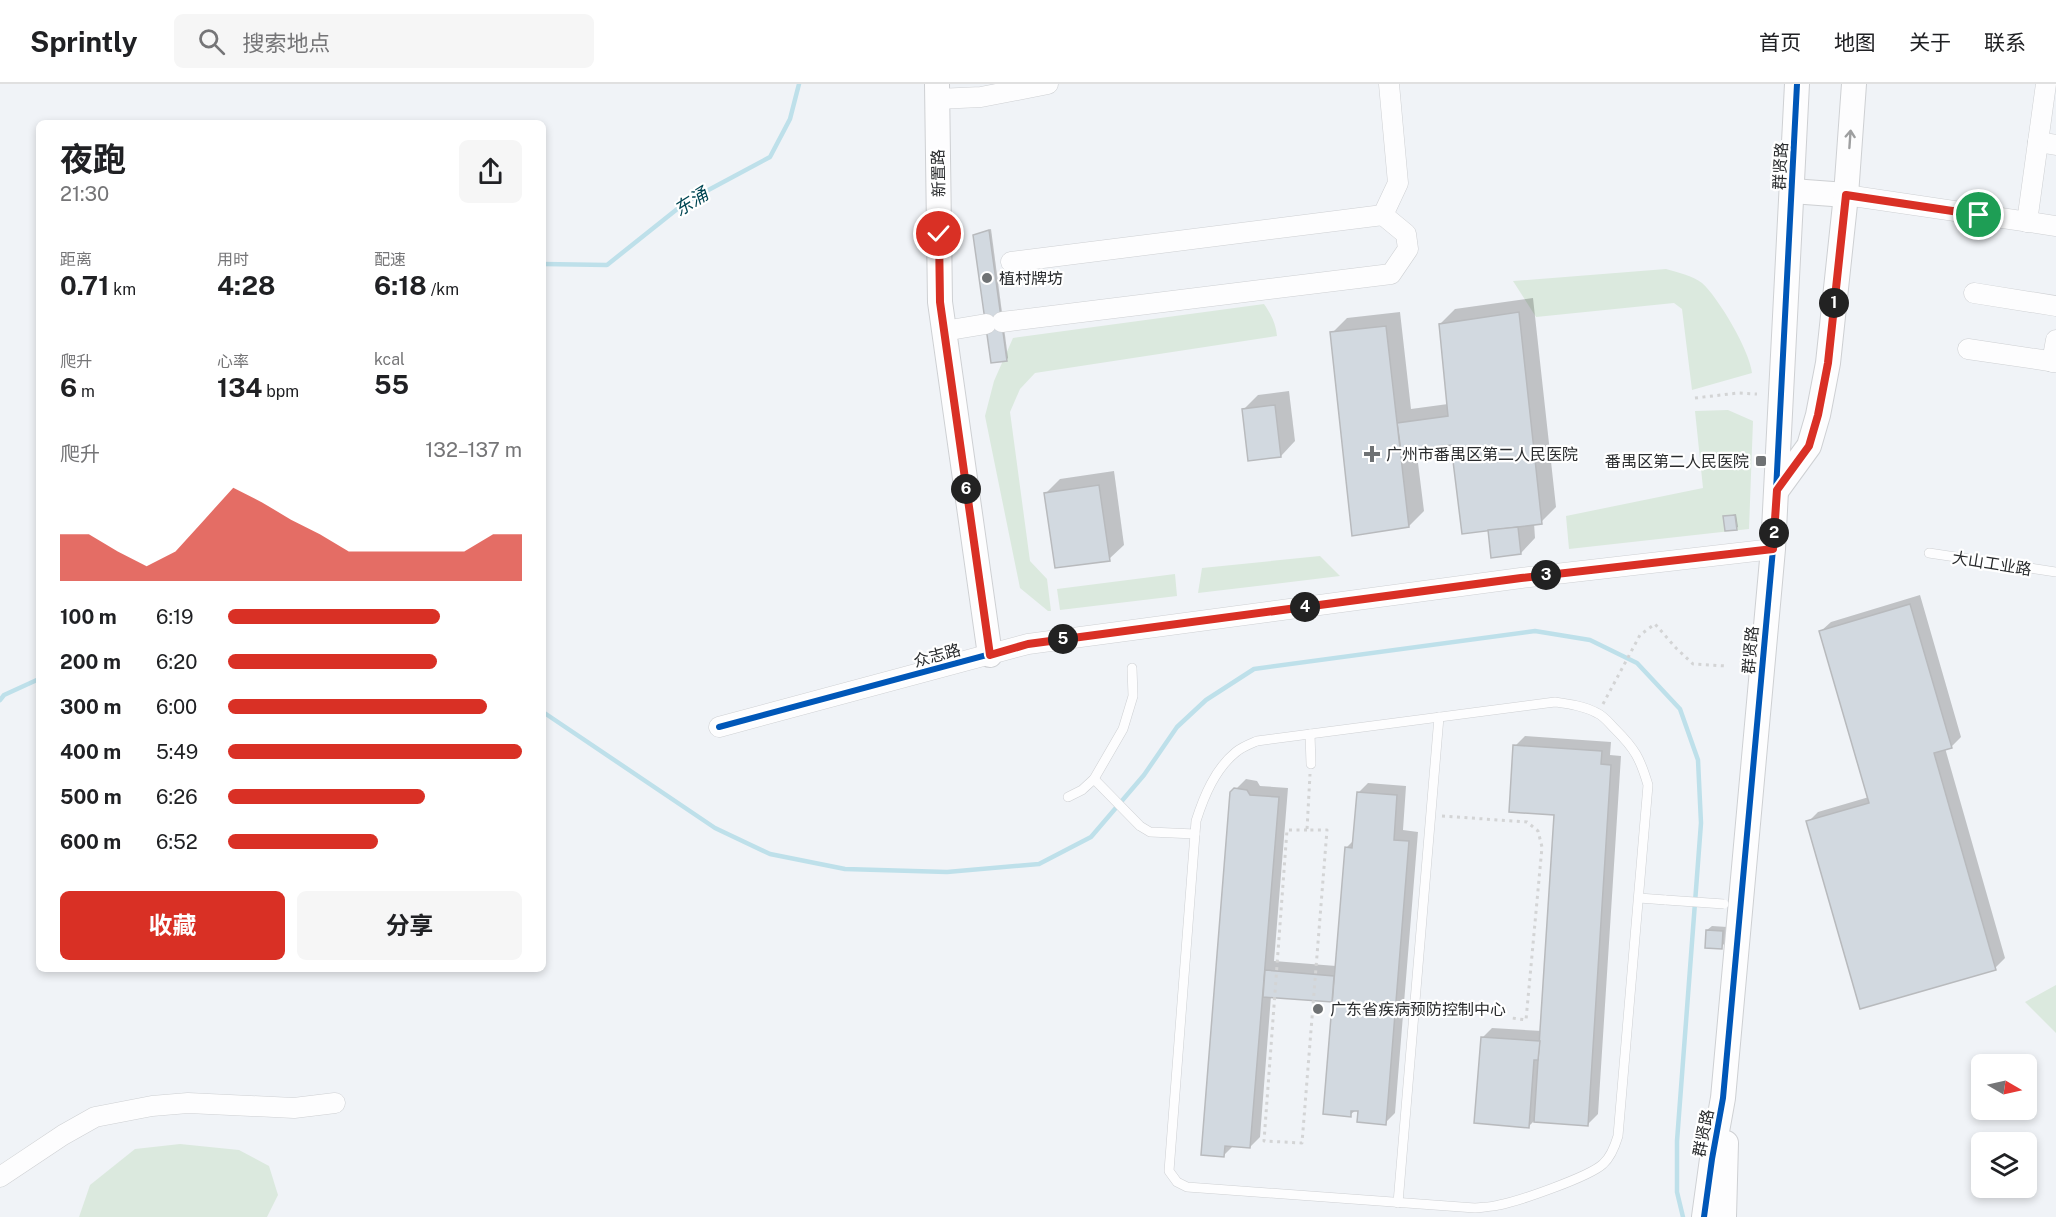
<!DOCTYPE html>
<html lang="zh">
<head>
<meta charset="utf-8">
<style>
	:root { --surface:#fff; --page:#f6f6f6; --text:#202124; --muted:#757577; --line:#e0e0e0; --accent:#d93025 }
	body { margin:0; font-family:"Public Sans","Noto Sans SC",sans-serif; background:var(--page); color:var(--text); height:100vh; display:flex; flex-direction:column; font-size:22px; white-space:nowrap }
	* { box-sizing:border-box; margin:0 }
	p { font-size:20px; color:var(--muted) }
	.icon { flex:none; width:33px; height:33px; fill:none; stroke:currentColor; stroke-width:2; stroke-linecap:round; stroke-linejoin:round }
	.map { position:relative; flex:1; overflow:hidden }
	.panel { position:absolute; left:36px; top:36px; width:510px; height:852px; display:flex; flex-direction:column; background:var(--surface); border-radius:9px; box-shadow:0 3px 9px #0003 }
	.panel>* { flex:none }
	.needle { width:39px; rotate:99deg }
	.controls { position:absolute; left:1971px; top:970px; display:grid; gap:12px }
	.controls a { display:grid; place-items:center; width:66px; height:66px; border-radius:9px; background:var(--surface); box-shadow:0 3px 9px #0003; font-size:30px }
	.pin { position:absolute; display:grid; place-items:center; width:51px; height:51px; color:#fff; margin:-26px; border:3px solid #fff; border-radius:50%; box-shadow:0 2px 6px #0007 }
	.km { position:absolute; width:30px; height:30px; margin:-15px; border-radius:50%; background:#222; color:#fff; font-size:16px; line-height:30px; text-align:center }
	.round { display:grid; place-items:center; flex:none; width:63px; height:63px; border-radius:9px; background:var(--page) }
	.overview { display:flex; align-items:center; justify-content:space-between; height:102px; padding:0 24px }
	h1 { font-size:33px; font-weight:700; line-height:45px }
	.stats { display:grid; grid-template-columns:repeat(3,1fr); gap:9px; height:102px; padding:6px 24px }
	.stats div { display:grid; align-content:center }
	.stats b { font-size:26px; font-weight:700 }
	.stats small { font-size:16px; font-weight:400 }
	.stats p { font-size:16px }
	.chart { height:168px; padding:12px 24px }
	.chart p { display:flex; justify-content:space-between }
	.chart svg { width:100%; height:108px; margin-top:6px; fill:var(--accent); opacity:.7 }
	.button { display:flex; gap:12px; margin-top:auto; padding:12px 24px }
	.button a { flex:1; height:69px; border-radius:9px; background:var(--accent); color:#fff; font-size:24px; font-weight:700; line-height:69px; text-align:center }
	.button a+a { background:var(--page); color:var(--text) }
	ul { padding:0 24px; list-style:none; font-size:20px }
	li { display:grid; grid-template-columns:96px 72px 1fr; align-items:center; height:45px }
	li i { height:15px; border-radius:8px; background:var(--accent) }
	header { display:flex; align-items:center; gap:36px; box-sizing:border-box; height:84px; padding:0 30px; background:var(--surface); border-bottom:2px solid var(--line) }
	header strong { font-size:28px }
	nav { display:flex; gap:33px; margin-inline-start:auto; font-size:21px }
	.search { width:420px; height:54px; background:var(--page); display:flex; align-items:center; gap:15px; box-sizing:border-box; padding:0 21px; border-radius:9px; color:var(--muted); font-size:22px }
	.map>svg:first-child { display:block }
</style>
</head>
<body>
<header>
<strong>Sprintly</strong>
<div class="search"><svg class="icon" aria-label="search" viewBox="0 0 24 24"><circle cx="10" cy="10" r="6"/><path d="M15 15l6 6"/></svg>搜索地点</div>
<nav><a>首页</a><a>地图</a><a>关于</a><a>联系</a></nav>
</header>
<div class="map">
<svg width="2056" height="1133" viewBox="0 0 2056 1133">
	<rect width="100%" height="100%" fill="#f0f3f7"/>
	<g fill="#dbe9de">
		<path d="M 1666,185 C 1677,188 1693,192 1702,199 C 1718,213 1750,267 1752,289 L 1692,306 L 1682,225 L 1674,219 L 1536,233 L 1513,197 Z"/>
		<path d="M 1264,220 C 1271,230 1276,240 1277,252 L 1035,289 L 1020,305 L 1010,328 L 1030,477 L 1047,495 L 1051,527 L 1048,527 L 1020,504 L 985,332 L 994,297 L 1013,254 Z"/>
		<polygon points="1728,326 1753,337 1749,445 1569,465 1566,432 1703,404 1695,327"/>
		<polygon points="1320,472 1340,492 1198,509 1202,484"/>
		<polygon points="1175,490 1177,512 1060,526 1057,505"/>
		<polygon points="2056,901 2056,949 2025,918"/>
		<polygon points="180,1060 239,1066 269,1082 278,1111 267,1133 79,1133 90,1101 135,1065"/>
	</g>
	<g fill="#0003">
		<polygon points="991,145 1008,274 1006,276 974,151"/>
		<polygon points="1533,214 1556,423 1541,438 1534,439 1535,454 1521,469 1489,445 1452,359 1416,363 1424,427 1409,442 1332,249 1347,234 1400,228 1411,325 1448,320 1440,240 1455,225"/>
		<polygon points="1289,307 1295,357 1281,372 1243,326 1258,311"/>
		<polygon points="1114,387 1124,461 1109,475 1046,409 1060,395"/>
		<polygon points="1736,430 1738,443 1736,444 1725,433"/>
		<polygon points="1920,511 1961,653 1951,663 1945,664 2005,874 1995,884 1808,738 1818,728 1869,713 1821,547 1831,538"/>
		<polygon points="1525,652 1611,658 1610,671 1621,672 1598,1030 1588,1040 1534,1037 1529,1042 1482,954 1492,944 1542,947 1556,730 1515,662"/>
		<polygon points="1246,695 1257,697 1260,702 1288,704 1274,877 1336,882 1346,764 1354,756 1358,709 1368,699 1406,702 1403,746 1418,748 1395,1029 1385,1039 1360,1026 1356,1026 1350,1031 1333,917 1271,912 1260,1053 1250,1063 1233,1062 1224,1071 1232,709"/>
		<polygon points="1712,842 1727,843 1726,858 1721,863 1707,846"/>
	</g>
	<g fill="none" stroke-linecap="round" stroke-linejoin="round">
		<g stroke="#bee0ea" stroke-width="4.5">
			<polyline points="543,180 607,181 686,118 770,73 790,35 799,0"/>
			<polyline points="0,616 4,611 39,595"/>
			<polyline points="543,628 715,744 770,770 845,785 947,788 1039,780 1091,753 1144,691 1177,643 1206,616 1254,585 1535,547 1590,556 1637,579 1680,625 1698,676 1701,739 1677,1057 1677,1108 1683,1133"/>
		</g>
	</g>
	<g fill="#d2d9e0" stroke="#b8babd" stroke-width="1.5">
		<polygon points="989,146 1007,277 991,279 973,151"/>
		<polygon points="1519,228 1542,440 1462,450 1451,361 1401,367 1397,339 1448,332 1439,240"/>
		<polygon points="1386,242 1409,443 1352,452 1330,248"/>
		<polygon points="1275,321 1281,373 1248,377 1242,325"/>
		<polygon points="1099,401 1110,477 1055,484 1044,409"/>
		<polygon points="1735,431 1737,446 1725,447 1723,432"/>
		<polygon points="1518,443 1521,470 1491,474 1488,446"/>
		<polygon points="1910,520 1952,664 1934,669 1996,886 1860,925 1806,737 1869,719 1819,547"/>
		<polygon points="1513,661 1602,667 1601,680 1611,681 1588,1042 1534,1038 1554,731 1509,728"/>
		<polygon points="1234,704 1247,706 1250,711 1279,713 1250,1064 1225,1062 1224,1073 1201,1071 1230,708"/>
		<polygon points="1357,708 1397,711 1394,756 1409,757 1386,1041 1357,1038 1358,1027 1351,1027 1351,1033 1323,1030 1345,763 1352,764"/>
		<polygon points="1706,846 1723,847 1722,865 1705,864"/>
		<polygon points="1265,886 1334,892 1332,918 1263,913"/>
		<polygon points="1481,953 1540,957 1538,976 1534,976 1529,1044 1474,1039"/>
	</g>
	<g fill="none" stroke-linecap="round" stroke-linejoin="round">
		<g stroke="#ced0d3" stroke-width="10">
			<g id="service">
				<polyline points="1929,469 2056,488"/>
				<path d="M 1555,618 C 1569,620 1584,622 1597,629 C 1604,632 1609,639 1615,645 C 1635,665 1640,674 1648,701 L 1618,1052 C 1615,1062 1611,1073 1603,1080 C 1589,1093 1519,1117 1499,1121 C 1491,1123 1483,1123 1475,1124 L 1187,1103 L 1177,1098 L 1169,1087 L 1196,737 C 1204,712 1215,685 1236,668 C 1242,663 1250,660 1257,657 Z"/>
				<polyline points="1310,650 1311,680"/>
				<polyline points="1094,695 1140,742 1150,748 1195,750"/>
				<polyline points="1068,713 1082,706 1094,695 1123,645 1133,612 1132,584"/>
				<polyline points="1639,814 1666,816"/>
				<polyline points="1398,1119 1439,633"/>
			</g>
		</g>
		<g stroke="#ced0d3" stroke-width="21">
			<g id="minor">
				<polyline points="937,15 981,13 1048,0"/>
				<polyline points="2038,58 2056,61"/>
				<polyline points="1846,111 2056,142"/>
				<polyline points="2027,138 2046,0"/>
				<polyline points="1011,178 1383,131 1398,99 1389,0"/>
				<polyline points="1974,209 2056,222"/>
				<polyline points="1002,238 1391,190 1408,165 1406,150 1383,131"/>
				<polyline points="944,247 986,240"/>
				<polyline points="1968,265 2056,278"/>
				<polyline points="2052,278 2056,256"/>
				<polyline points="719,643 1028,560 1521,494 1773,465"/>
				<polyline points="0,1093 63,1051 95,1033 152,1022 188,1019 294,1024 335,1019"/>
			</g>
		</g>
		<g stroke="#ced0d3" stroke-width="26">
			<g id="tertiary">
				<polyline points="937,0 940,218 990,571"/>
				<polyline points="1792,107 1846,111"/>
				<polyline points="1777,406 1809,362 1818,331 1828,279 1846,111 1854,0"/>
				<polyline points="1704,1133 1712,1075 1723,1014 1773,465 1797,0"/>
				<polyline points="1724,1133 1726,1059"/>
			</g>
		</g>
		<g stroke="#d3d4d5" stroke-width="3" stroke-dasharray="3 4.5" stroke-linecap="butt">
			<polyline points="1695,314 1738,309 1757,310"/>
			<polyline points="1603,620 1640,551 1655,540 1676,564 1693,580 1726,582"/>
			<polyline points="1442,732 1527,738 1538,747 1542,763 1526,936 1512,934"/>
			<polyline points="1307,746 1287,746 1264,1057 1302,1059 1327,746 1307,746 1310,690"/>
		</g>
		<use href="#service" stroke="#fdfdfe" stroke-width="9"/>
		<use href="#minor" stroke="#fdfdfe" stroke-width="20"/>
		<use href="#tertiary" stroke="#fdfdfe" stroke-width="24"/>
		<g stroke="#ced0d3" stroke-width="10" stroke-linecap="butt">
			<polyline id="service-bridge" points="1666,816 1724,820"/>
		</g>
		<use href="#service-bridge" stroke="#fdfdfe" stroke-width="9"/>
		<g stroke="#fff" stroke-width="10">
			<g id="cycleway">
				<polyline points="719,643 1028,560 1521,494 1773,465"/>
				<polyline points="1704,1133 1712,1075 1723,1014 1773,465 1797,0"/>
			</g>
		</g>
		<use href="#cycleway" stroke="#0057b8" stroke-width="6"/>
	</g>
	<defs><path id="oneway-shaft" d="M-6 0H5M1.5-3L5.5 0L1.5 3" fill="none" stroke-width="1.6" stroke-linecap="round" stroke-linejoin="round" transform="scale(1.5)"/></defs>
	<use stroke="#9e9fa0" href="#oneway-shaft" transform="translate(1850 55) rotate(-86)"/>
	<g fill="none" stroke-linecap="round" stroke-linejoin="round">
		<g stroke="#fff" stroke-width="12">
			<polyline id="route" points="939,150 940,218 990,571 1028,560 1521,494 1773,465 1777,406 1809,362 1818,331 1828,279 1846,111 1979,131"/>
		</g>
		<use href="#route" stroke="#d93025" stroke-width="8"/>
	</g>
	<g fill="#6f7274" stroke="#fff" stroke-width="2">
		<circle cx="987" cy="194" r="6"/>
		<path d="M1369 361h6v6h6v6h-6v6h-6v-6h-6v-6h6z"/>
		<rect x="1755" y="371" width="12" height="12" rx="3"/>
		<circle cx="1318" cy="925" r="6"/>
	</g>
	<g text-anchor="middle" stroke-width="4.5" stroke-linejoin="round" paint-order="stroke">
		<g font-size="16" fill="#2a2c2e" stroke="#fff">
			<text transform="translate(1780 82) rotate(-87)" y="6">群贤路</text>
			<text transform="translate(938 89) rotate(-91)" y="6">新置路</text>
			<text transform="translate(1992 479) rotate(9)" y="6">大山工业路</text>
			<text transform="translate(1750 566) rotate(-85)" y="6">群贤路</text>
			<text transform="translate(937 571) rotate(-15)" y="6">众志路</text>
			<text transform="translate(1703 1049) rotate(-79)" y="6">群贤路</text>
		</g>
		<g font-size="16" fill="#2a2c2e" stroke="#fff" text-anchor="start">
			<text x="999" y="200">植村牌坊</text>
			<text x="1386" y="376">广州市番禺区第二人民医院</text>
			<text x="1749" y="383" text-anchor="end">番禺区第二人民医院</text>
			<text x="1330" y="931">广东省疾病预防控制中心</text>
		</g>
		<g font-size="18" font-style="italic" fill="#004653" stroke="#fff">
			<text transform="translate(691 118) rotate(-32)" y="6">东涌</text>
		</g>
	</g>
</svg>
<div class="controls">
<a><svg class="needle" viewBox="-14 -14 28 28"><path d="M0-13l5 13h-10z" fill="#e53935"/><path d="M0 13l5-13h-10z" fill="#757577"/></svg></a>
<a><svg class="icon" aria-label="layers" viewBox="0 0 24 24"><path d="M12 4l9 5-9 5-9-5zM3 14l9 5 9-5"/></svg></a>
</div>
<div class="pin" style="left:1979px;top:131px;background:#1e9e55"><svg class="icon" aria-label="arrive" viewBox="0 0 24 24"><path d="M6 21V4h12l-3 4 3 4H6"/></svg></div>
<div class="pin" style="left:939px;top:150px;background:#d93025"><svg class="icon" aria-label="check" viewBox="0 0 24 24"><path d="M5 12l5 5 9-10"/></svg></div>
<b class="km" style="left:1834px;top:219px">1</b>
<b class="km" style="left:1774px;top:449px">2</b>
<b class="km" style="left:1546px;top:491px">3</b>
<b class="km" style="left:1305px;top:523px">4</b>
<b class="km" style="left:1063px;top:555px">5</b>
<b class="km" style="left:966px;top:405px">6</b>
<section class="panel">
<div class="overview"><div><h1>夜跑</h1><p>21:30</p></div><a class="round"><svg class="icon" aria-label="share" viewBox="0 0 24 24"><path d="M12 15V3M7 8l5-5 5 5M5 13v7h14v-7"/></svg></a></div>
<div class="stats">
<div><p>距离</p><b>0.71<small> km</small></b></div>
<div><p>用时</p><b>4:28</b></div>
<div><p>配速</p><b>6:18<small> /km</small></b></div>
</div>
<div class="stats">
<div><p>爬升</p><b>6<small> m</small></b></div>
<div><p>心率</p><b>134<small> bpm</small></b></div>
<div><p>kcal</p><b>55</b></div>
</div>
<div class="chart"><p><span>爬升</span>132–137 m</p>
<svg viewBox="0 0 160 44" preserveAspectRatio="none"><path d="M0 44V25L10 25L20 32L30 38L40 32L50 19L60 6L70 12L80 19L90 25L100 32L110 32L120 32L130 32L140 32L150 25L160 25V44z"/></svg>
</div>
<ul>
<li><b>100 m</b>6:19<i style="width:72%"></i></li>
<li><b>200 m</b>6:20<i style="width:71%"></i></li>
<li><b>300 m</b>6:00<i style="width:88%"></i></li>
<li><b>400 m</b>5:49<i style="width:100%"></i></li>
<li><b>500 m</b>6:26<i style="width:67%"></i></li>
<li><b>600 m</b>6:52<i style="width:51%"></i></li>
</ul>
<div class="button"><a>收藏</a><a>分享</a></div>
</section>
</div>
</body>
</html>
